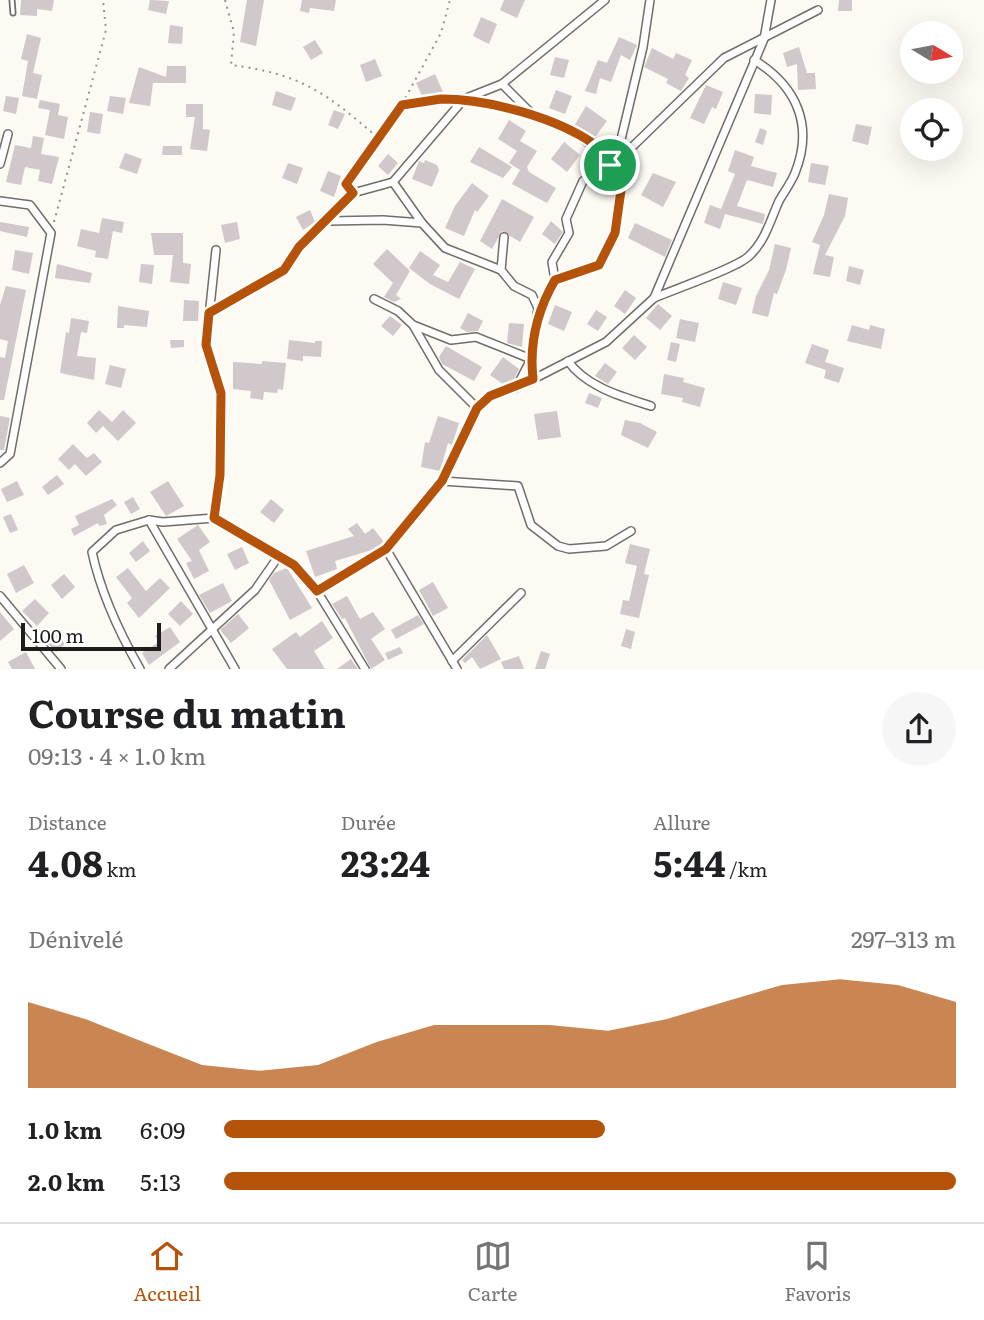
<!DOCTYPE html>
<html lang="fr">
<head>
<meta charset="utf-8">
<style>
	:root { --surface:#fff; --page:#f6f6f6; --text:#202124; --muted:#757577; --line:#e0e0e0; --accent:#b45309 }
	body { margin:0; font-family:Literata,serif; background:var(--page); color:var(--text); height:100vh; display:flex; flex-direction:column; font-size:26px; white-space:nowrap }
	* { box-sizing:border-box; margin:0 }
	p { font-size:23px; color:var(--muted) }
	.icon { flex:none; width:38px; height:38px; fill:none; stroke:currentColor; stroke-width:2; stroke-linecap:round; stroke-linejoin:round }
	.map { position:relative; height:669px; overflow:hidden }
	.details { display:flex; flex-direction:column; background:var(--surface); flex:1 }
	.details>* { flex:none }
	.needle { width:46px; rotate:100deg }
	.fabs { position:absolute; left:900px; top:21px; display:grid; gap:14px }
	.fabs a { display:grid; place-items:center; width:63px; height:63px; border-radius:50%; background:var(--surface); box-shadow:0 7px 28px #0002; font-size:35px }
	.scale { position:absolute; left:21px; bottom:18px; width:140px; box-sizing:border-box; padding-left:7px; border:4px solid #1e1d1b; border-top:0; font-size:19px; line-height:24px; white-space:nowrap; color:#1e1d1b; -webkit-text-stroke:5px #fff; paint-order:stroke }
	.pin { position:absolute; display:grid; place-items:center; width:60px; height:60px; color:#fff; margin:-30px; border:4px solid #fff; border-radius:50%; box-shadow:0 2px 7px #0007 }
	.round { display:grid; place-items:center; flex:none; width:74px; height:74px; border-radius:37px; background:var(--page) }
	.overview { display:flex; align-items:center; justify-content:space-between; height:119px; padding:0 28px }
	h1 { font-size:38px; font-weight:700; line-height:52px }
	.stats { display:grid; grid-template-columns:repeat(3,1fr); gap:10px; height:119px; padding:7px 28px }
	.stats div { display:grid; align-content:center }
	.stats b { font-size:35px; font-weight:700 }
	.stats small { font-size:19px; font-weight:400 }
	.stats p { font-size:19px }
	.chart { height:196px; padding:14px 28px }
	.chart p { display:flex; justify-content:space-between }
	.chart svg { width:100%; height:126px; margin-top:7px; fill:var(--accent); opacity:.7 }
	ul { padding:0 28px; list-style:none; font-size:23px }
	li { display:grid; grid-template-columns:112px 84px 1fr; align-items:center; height:52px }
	li i { height:18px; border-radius:9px; background:var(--accent) }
	.dock { display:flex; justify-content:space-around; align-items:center; height:98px; border-top:2px solid var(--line); background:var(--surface); font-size:19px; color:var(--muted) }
	.dock a { display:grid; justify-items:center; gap:4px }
	.dock .active { color:var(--accent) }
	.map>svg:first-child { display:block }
</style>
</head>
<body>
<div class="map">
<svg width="984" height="669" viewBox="0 0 984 669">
	<rect width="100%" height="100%" fill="#fdf9f3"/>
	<g fill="#d0c8ca">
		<polygon points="21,0 54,0 52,11 37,9 37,16 20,15"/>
		<polygon points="150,0 169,1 166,14 148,10"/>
		<polygon points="247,0 264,0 256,46 240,42"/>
		<polygon points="302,0 336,0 334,11 310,8 309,13 300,11"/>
		<polygon points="504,0 525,0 517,18 500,10"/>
		<polygon points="839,0 852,0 852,11 838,11"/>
		<polygon points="481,17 497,24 489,44 473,36"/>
		<polygon points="170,25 183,27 182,44 168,43"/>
		<polygon points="27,34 41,38 33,73 42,75 37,99 22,96 28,61 21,59"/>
		<polygon points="619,37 637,45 630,60 621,55 611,82 600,78 596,94 585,91 598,60 607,63"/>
		<polygon points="315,40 323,53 311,60 303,47"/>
		<polygon points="799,47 807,73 815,73 816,89 798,90 797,64 787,67 783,53"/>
		<polygon points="652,48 673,59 676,53 692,60 685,75 689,78 681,91 666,83 668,79 644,67"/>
		<polygon points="555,57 569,60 564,78 550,75"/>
		<polygon points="375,59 382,76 366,82 360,65"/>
		<polygon points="167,66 186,66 186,83 153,83 150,106 129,103 139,67 166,77"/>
		<polygon points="435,74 443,92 424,100 416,83"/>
		<polygon points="706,85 723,92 716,109 712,107 704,124 690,118"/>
		<polygon points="556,90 572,96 565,114 549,108"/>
		<polygon points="276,91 296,98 291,111 272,105"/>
		<polygon points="755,94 772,95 771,115 754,113"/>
		<polygon points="6,96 19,98 16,114 3,111"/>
		<polygon points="110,96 126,98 123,114 107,111"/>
		<polygon points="40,100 60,104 58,115 68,117 64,139 45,135 50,110 38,108"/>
		<polygon points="186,104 203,104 203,129 210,130 207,151 190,149 195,117 186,117"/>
		<polygon points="586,106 607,121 593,140 574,126"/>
		<polygon points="334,110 345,114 338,129 328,125"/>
		<polygon points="90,112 103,114 100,134 87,132"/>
		<polygon points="509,120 526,131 520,141 537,151 527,167 529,172 556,188 547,203 512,184 520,170 509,163 517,151 498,139"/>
		<polygon points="856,124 872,127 868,145 852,141"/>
		<polygon points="760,128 767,131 763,145 755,142"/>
		<polygon points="33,136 44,138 41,154 59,157 52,184 38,181 40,170 25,167 21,185 6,182 15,145 31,148"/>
		<polygon points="564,142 580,155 567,172 551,159"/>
		<polygon points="163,146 182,146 182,155 162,155"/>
		<polygon points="479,147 512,167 503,178 470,162"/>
		<polygon points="735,150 754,157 751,166 777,173 773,187 747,180 737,206 765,214 763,224 725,214 720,229 704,223 710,205 721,209 735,174 728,171"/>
		<polygon points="125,153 142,159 137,174 119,168"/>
		<polygon points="388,154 398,163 388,175 378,166"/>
		<polygon points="425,160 437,165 439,170 432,187 412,179 419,161 424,163"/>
		<polygon points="288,163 303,168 297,184 282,178"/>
		<polygon points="811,163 829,166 825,185 808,182"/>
		<polygon points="328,171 341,176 334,197 320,191"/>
		<polygon points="653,173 676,182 663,207 641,195"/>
		<polygon points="472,183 489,196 477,212 475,210 464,236 445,228 455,206"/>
		<polygon points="829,194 848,198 845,216 825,255 834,257 830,277 813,274 820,245 812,242 824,215"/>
		<polygon points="502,199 534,217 520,242 502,231 492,249 480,241"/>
		<polygon points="310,210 315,222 303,230 296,217"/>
		<polygon points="102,218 124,222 122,233 113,231 108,259 95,257 96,251 77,246 81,229 99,233"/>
		<polygon points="551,221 563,232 555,244 542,234"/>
		<polygon points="0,222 29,227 27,237 0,231"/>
		<polygon points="237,222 240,239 225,243 221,225"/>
		<polygon points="635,223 672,240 665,257 628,238"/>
		<polygon points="151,233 183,233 183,263 191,264 189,284 170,282 173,255 154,255"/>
		<polygon points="775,244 791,248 786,270 777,294 774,293 768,317 752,313 756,296 769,270"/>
		<polygon points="387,249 410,271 396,295 401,299 394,302 384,297 393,283 373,264"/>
		<polygon points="15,250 33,253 29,274 12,270"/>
		<polygon points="420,251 440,265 433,275 448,282 460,262 475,269 459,299 430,284 409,268"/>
		<polygon points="57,264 92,273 90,283 55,278"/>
		<polygon points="141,264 154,265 152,284 139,282"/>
		<polygon points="849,266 864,270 860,285 846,281"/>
		<polygon points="723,282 742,288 736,305 718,299"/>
		<polygon points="6,286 26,290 4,400 0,400 0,357 5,358 8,341 0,339 0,305"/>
		<polygon points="625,290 636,298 625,314 614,306"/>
		<polygon points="184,300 199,301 198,321 183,321"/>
		<polygon points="658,304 672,316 660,330 646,318"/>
		<polygon points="555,305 572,312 564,331 548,324"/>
		<polygon points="118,306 149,311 147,327 124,325 124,328 117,328"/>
		<polygon points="596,310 607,317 598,331 587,324"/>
		<polygon points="468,313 483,321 478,331 467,332 460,328"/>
		<polygon points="390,316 402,325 393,336 381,326"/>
		<polygon points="71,318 89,321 87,333 81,332 77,356 96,358 94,380 60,373 66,332 69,333"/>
		<polygon points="680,319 699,323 695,342 676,338"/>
		<polygon points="509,323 524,324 522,347 507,343"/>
		<polygon points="852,325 869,330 870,325 885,329 881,349 847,341"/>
		<polygon points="634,335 647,347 635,360 622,348"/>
		<polygon points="170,340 184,340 184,347 171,348"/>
		<polygon points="289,340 315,343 315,341 322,341 321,357 303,356 303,361 287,359"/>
		<polygon points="671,342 680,344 676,362 667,360"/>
		<polygon points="812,344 829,350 825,362 844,368 839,383 824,378 826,370 805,363"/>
		<polygon points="446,346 482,367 474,381 442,364 439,357"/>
		<polygon points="503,357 519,369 512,383 504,385 490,375"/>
		<polygon points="262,361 286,363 283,390 278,389 277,393 264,392 263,400 250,398 251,391 233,389 233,362 262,364"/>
		<polygon points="605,363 617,372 608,384 595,376"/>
		<polygon points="110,365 126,369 121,388 105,384"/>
		<polygon points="664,374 684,378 683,382 705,388 700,407 682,402 683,398 661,394"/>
		<polygon points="589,393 602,398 598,408 585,403"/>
		<polygon points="99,410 112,422 123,410 136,423 118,441 103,426 96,433 87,423"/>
		<polygon points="557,411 561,437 538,440 534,414"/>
		<polygon points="0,416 10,418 4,450 0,450"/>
		<polygon points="438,416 459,423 452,445 448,443 440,471 421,467 425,442 429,443"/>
		<polygon points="625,420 640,423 657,432 648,448 621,435"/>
		<polygon points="73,444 87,458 94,453 102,462 86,476 75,464 69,470 58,459"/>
		<polygon points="57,475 64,484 48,495 42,487"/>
		<polygon points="17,481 24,495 7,502 1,489"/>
		<polygon points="168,481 184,506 166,516 150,492"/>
		<polygon points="133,497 140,509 131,514 124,502"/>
		<polygon points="112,499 117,505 104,515 107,524 99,526 98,523 74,536 71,529 79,525 75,516"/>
		<polygon points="271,499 284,510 274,523 260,512"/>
		<polygon points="11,514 18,530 10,533 3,517"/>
		<polygon points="357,523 365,534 373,528 384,542 372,550 335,561 337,569 315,577 306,551 354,536 348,529"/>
		<polygon points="198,525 210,542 199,550 209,571 194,579 186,563 192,561 177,539"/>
		<polygon points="143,541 150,551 136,562 129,553"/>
		<polygon points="630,544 650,549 644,574 649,575 639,618 620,614 623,600 629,601 637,566 625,563"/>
		<polygon points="242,547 249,563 235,570 227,554"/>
		<polygon points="24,565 34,583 16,593 7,574"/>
		<polygon points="128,568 146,591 160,578 170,588 139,618 127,603 132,598 116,577"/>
		<polygon points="287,568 312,608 290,620 269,580 274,573"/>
		<polygon points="64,574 75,587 62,599 51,585"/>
		<polygon points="433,582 448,608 433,616 419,590"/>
		<polygon points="223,583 232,601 210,613 199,595"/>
		<polygon points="347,596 360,619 373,612 385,629 371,639 385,660 371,669 345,618 342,619 332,604"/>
		<polygon points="35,599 49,613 37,626 22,611"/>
		<polygon points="181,601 193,614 180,626 168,614"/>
		<polygon points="0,612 14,629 0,641"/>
		<polygon points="238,614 249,628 231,643 220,630"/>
		<polygon points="418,615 424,624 396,639 391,630"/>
		<polygon points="322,621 333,638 314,651 325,669 287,669 272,649 296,632 300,637"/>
		<polygon points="170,627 180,642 149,665 142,653 159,642 155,636"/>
		<polygon points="626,629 635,632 631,649 621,646"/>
		<polygon points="53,631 65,644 56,652 44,639"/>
		<polygon points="487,635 501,659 480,669 472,657 465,663 462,660"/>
		<polygon points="400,647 403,653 388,660 385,653"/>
		<polygon points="541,651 550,654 545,669 535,669"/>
		<polygon points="26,652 35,669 12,669 8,662"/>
		<polygon points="519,656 524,669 504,669 501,662"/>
		<polygon points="351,659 358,669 337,669"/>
	</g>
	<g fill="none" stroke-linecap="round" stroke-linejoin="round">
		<g stroke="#716d68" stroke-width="7">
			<polyline id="lane" points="12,0 13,13"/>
		</g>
		<g stroke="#716d68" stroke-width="10">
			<g id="street">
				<polyline points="502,84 533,115"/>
				<path d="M 465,99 C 516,108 579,122 610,165"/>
				<polyline points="0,164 8,134"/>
				<polyline points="393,182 422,223"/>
				<polyline points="0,201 30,205 51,233 10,454 0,463"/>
				<polyline points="328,221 383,220 422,223 445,248 501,270 514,286 532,295 538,308"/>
				<polyline points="501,270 504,237"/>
				<polyline points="555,280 552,262 569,233 566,219 583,181 631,148 724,58 818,10"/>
				<path d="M 654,298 C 675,289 734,269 748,257 C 765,242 770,221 779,201 C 784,192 791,183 795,173 C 814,126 797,86 754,60"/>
				<polyline points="374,299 398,311 413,325 451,340 476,337 531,359 533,379"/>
				<polyline points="209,313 284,270 299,247 353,193 393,182 464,99 502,84 605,0"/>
				<polyline points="413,325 439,370 477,408"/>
				<path d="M 568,361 C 586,387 623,397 651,406"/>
				<polyline points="517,386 531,359 538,308 555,280 599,265 615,233 622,183 610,165 618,152 643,47 650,0"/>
				<polyline points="442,481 518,486 531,525 558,546 569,549 606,546 631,531"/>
				<polyline points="214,518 220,475 221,393 206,345 216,250"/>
				<polyline points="149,520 235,669"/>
				<polyline points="386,549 457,669"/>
				<polyline points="317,591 386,549 442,481 477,408 490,396 516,388 606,342 654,298 764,39 771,0"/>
				<polyline points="0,596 61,669"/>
				<polyline points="452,661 521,593"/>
				<path d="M 140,669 C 119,632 101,594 92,552 L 116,530 L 149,520 L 163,522 L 214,518 L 294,565 L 317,591 L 365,669"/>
				<polyline points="169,669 255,590 278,557"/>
			</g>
		</g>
		<g stroke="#96938f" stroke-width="2" stroke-dasharray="2 5" stroke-linecap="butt">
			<path d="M 225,0 L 234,32 L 231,65 C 301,74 325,92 377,137"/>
			<polyline points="402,104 441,33 450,0"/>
			<polyline points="348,187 346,184 402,105 453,99"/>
			<polyline points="54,222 106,30 103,0"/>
		</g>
		<use href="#lane" stroke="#fff" stroke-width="3.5"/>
		<use href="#street" stroke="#fff" stroke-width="7"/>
	</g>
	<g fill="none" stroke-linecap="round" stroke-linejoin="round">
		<g stroke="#fff" stroke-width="14">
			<path id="route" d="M 441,99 C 488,99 555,117 594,144 C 606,152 615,171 622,183 L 615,233 L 599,265 L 555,280 C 537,311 529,343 533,379 L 490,396 L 477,408 L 442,481 L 386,549 L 317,591 L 294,565 L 214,518 L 220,475 L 221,393 L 206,345 L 209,313 L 284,270 L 299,247 L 353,193 L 346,184 L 402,105 Z"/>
		</g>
		<use href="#route" stroke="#b45309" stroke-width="9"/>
	</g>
</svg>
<div class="fabs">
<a><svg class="needle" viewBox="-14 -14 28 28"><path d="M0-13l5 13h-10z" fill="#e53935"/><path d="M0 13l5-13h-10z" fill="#757577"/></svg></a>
<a><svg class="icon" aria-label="locate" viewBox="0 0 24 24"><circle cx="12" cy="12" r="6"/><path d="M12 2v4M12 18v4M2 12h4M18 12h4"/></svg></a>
</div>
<div class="scale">100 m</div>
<div class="pin" style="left:610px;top:165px;background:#1e9e55"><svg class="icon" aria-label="arrive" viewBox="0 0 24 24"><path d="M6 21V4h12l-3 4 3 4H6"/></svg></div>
</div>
<section class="details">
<div class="overview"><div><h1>Course du matin</h1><p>09:13 · 4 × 1.0 km</p></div><a class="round"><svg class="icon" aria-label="share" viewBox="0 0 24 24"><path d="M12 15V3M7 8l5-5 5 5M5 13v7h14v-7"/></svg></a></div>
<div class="stats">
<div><p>Distance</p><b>4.08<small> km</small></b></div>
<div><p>Durée</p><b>23:24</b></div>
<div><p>Allure</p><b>5:44<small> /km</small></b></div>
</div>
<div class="chart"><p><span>Dénivelé</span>297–313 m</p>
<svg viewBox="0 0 160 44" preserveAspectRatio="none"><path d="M0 44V14L10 20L20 28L30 36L40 38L50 36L60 28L70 22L80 22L90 22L100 24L110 20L120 14L130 8L140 6L150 8L160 14V44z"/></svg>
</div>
<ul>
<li><b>1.0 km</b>6:09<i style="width:52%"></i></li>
<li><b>2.0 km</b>5:13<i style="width:100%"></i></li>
</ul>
</section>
<nav class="dock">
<a class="active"><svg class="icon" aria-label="home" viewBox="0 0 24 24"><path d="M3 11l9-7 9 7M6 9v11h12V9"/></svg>Accueil</a>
<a><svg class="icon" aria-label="map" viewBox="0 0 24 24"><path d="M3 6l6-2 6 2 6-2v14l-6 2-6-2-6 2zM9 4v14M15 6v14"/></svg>Carte</a>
<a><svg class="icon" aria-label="saved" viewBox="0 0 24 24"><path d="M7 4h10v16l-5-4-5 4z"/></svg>Favoris</a>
</nav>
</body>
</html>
